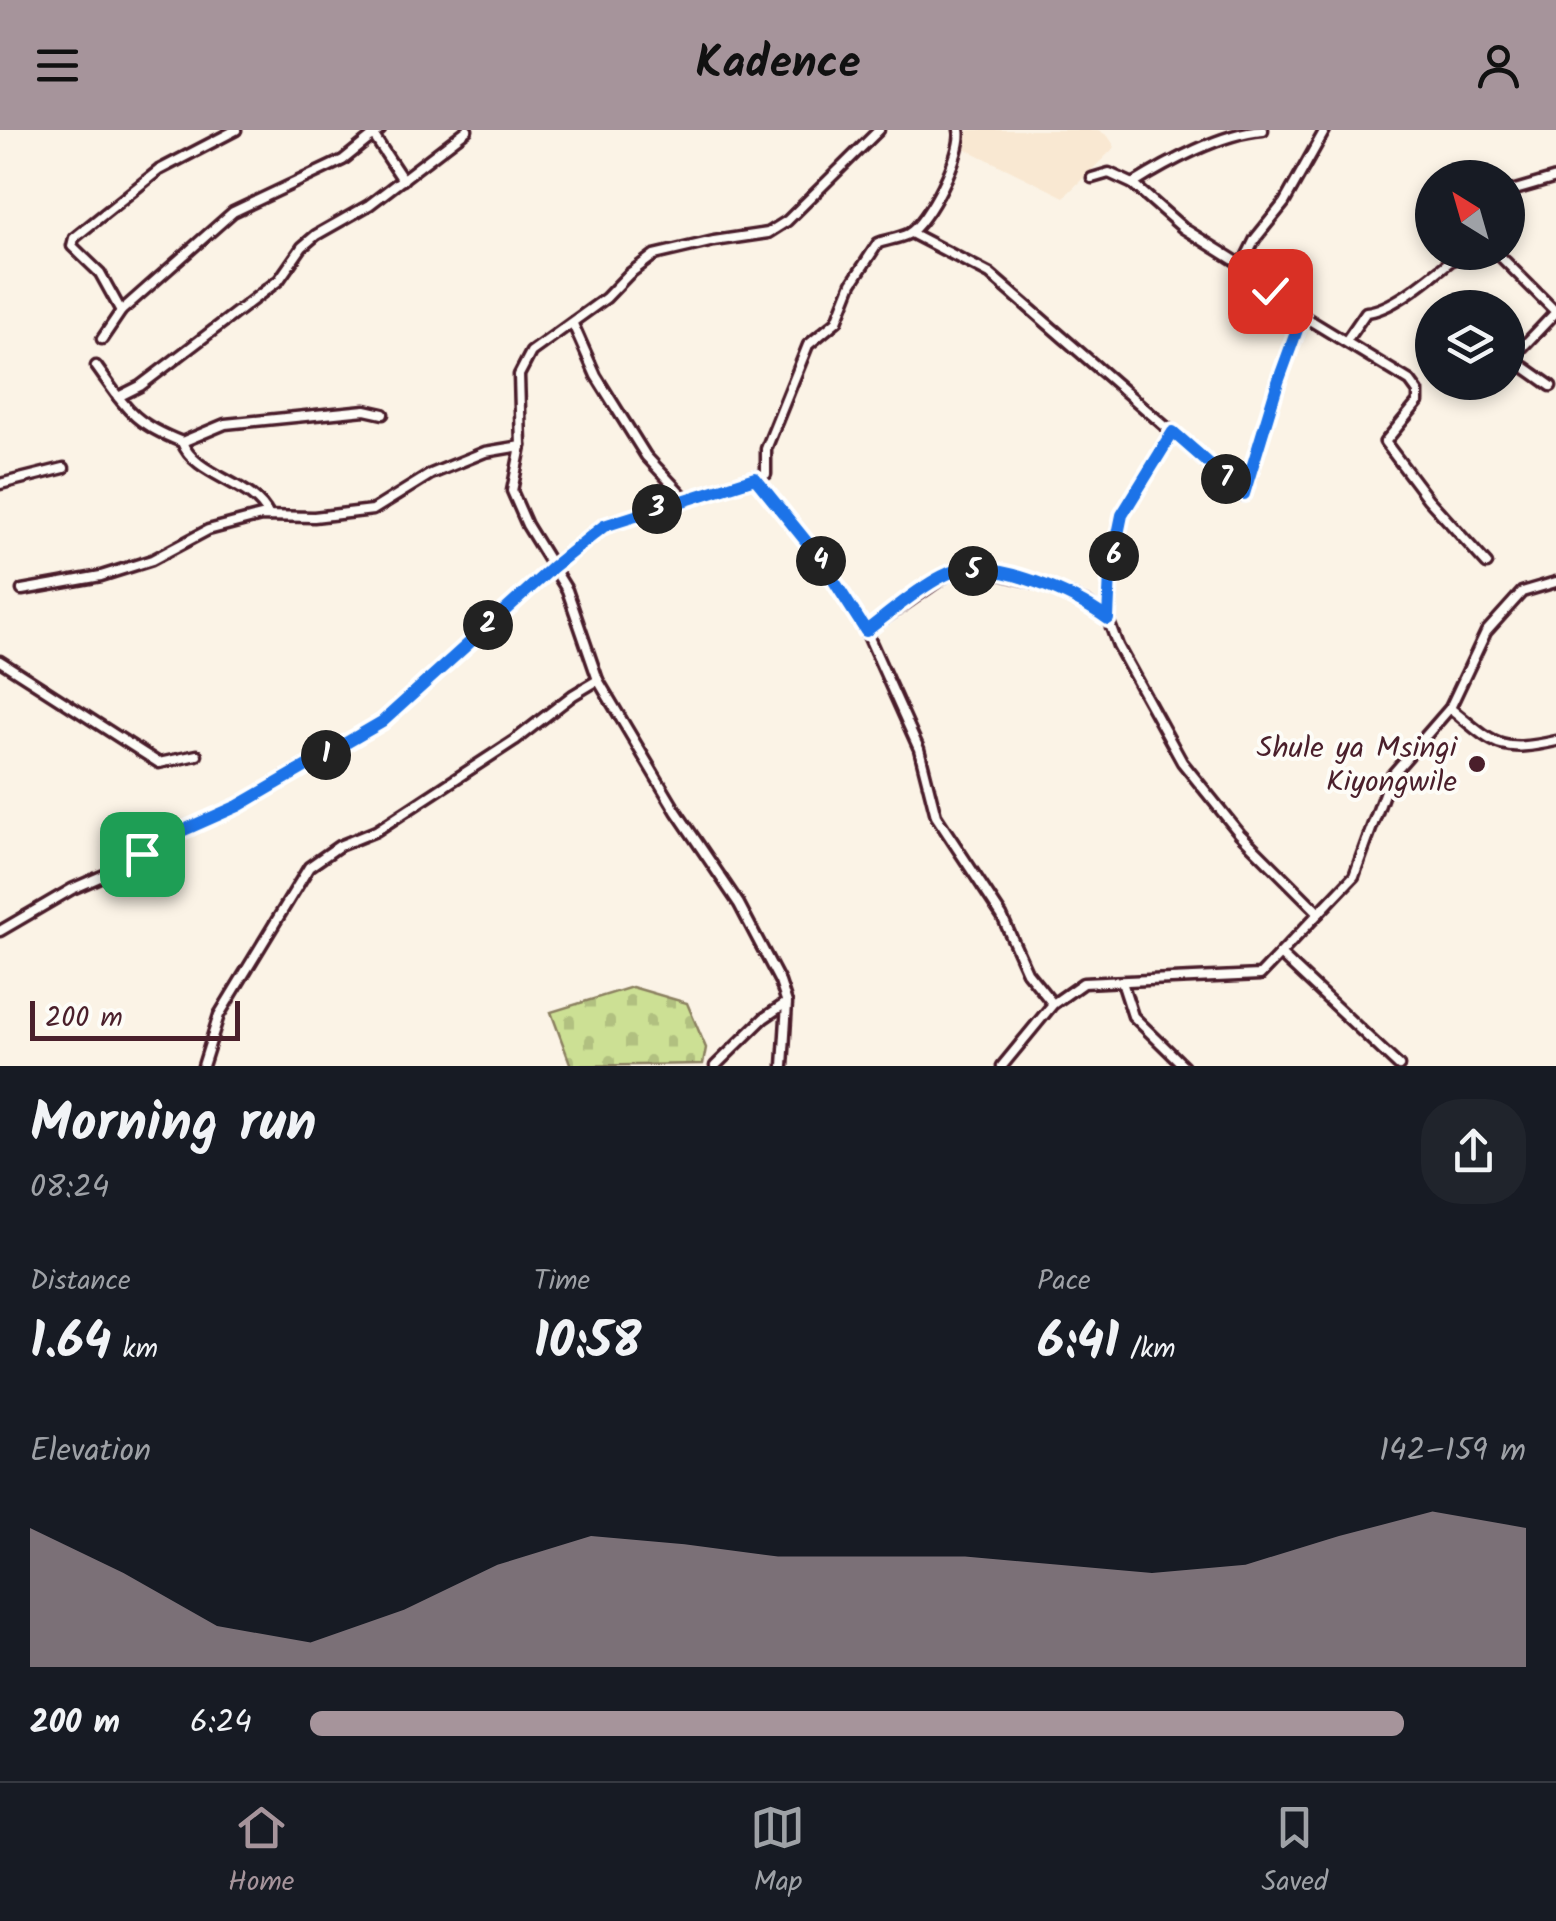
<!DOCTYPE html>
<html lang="en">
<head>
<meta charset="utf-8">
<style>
	:root { --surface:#171b24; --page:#20242c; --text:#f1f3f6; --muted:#9ea1a6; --line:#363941; --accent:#a6949b }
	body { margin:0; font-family:Kalam,sans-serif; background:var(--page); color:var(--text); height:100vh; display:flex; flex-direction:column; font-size:38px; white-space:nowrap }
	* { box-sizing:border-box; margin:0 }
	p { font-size:32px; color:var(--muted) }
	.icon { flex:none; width:55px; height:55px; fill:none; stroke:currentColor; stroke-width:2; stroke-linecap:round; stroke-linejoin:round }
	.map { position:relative; height:936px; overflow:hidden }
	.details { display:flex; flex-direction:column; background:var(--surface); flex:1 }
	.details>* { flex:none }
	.needle { width:65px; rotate:323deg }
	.buttons { position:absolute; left:1415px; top:30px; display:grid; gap:20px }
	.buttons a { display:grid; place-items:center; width:110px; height:110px; border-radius:50%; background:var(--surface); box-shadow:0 5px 15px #0003; font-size:50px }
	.scale { position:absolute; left:30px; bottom:25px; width:210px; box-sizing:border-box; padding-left:10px; border:5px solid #4a1f2b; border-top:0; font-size:28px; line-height:35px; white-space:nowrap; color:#4a1f2b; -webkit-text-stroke:8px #fdfcf7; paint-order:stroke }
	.pin { position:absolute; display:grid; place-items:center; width:85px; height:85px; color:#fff; margin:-42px; border-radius:20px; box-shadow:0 5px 15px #0006 }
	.km { position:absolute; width:50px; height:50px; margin:-25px; border-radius:50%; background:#222; color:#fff; font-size:28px; line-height:50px; text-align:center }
	.round { display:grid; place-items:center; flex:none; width:105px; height:105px; border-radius:40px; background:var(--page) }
	.summary { display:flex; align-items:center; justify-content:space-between; height:170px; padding:0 30px }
	h1 { font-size:55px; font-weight:600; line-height:75px }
	.metrics { display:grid; grid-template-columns:repeat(3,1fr); gap:15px; height:170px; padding:10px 30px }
	.metrics div { display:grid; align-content:center }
	.metrics b { font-size:50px; font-weight:600 }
	.metrics small { font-size:28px; font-weight:400 }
	.metrics p { font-size:28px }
	.chart { height:280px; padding:20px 30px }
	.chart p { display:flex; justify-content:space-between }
	.chart svg { width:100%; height:180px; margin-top:10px; fill:var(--accent); opacity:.7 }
	ul { padding:0 30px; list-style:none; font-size:32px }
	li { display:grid; grid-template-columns:160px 120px 1fr; align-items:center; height:75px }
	li i { height:25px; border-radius:12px; background:var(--accent) }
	header { display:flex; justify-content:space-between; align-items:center; height:130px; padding:0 30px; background:var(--accent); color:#111; font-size:45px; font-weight:600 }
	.dock { display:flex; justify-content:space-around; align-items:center; height:140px; border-top:2px solid var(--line); background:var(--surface); font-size:28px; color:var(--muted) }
	.dock a { display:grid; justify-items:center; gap:5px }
	.dock .on { color:var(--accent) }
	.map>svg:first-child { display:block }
</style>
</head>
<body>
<header><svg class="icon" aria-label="menu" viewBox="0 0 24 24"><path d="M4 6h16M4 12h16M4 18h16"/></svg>Kadence<svg class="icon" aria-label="person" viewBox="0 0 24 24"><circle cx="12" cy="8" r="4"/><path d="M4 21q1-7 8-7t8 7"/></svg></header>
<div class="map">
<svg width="1556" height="936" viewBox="0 0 1556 936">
	<defs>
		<pattern id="cemetery-stones" width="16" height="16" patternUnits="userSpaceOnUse" patternTransform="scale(2.5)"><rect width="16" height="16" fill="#cce094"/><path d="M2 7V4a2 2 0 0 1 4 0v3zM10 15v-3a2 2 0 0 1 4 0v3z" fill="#b1c080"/></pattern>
	</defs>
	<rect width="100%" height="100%" fill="#fbf3e6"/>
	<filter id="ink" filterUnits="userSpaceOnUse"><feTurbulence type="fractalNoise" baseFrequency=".01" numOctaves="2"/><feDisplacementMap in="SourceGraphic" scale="20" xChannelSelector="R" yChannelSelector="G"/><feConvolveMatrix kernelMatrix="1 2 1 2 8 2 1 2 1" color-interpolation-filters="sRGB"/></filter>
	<g filter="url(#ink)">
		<polygon fill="#f9e8d2" points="968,0 1098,0 1108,6 1115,17 1064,67 964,18"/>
		<polygon fill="url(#cemetery-stones)" stroke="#8b8060" stroke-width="2.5" points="632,857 687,873 706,918 703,934 571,936 551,882"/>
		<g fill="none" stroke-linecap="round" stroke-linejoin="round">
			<g stroke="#4a1f2b" stroke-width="15">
				<g id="street">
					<polyline points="370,0 403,50"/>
					<polyline points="1092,48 1109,43 1133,54 1183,98 1242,135 1303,186 1410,251 1418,262 1418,272 1385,312 1428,369 1487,434"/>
					<path d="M 1133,54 C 1168,32 1222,3 1263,0"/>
					<polyline points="1508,62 1556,48"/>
					<polyline points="911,103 990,144 1244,365 1278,252 1303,186"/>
					<polyline points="1496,122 1556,182 1515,225 1517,232 1551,256"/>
					<polyline points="1242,135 1255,109 1284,73 1325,0"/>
					<polyline points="121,181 100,143 72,116 74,108 159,40 236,0"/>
					<polyline points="573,194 596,246 646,326 687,370"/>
					<polyline points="102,209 121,181 233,82 343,30 380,0"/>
					<path d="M 1346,211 L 1366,182 C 1395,180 1438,140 1462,122"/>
					<path d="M 96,236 C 127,279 131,292 182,312 C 195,347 253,351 269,386"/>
					<polyline points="118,267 140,256 279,150 302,117 316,105 369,75 467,0"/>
					<polyline points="182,312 225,294 365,280 383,284"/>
					<polyline points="755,348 818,426 866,501 919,619 936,686 1002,786 1027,842 1053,874"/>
					<polyline points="0,354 64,338"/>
					<polyline points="22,460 101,446 152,430 208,400 261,386 314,387 373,380 431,344 485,322 521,316"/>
					<polyline points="1108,489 1111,443 1122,385 1173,302"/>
					<polyline points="866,501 954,440 989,441 1044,455 1087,473 1108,489 1118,516 1182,632 1240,704 1319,783"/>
					<polyline points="0,531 159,633 197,625"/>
					<path d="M 1450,578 C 1494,614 1498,624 1556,611"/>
					<path d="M 0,801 L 72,759 L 132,733 L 166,709 L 238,675 L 382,592 L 553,437 L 604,396 L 766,344 L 766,319 L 808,215 L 837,191 L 852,153 L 878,113 C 887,110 900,108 908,104 C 928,93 964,22 959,0"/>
					<polyline points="1280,824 1399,936"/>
					<polyline points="1122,852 1133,886 1184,936"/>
					<polyline points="203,936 219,885 309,737 339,716 376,701 515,610 573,565 598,550"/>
					<polyline points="715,936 764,888 786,873"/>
					<polyline points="783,936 787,873 780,852 739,774 676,681 598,550 567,460 527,395 512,361 521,316 519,245 531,222 606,168 629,144 654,125 714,111 768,103 787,91 879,0"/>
					<polyline points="1002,936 1053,874 1083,853 1260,845 1354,746 1390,647 1450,578 1486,502 1522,462 1556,452"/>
				</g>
			</g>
			<use href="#street" stroke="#fdfcf7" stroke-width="8"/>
		</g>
	</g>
	<g fill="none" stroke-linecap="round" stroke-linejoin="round" filter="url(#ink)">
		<g stroke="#fff" stroke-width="20">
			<path id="route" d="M 142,724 L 166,708 L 238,676 L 382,592 L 553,437 L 604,396 L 755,348 L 818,426 L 866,501 C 886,486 934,445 956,441 C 1000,431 1074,464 1108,489 L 1110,443 L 1122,385 L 1173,302 L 1244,364 L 1278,252 L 1302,186 L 1270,161"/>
		</g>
		<use href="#route" stroke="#1a73e8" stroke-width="12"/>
	</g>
	<circle fill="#4a1f2b" stroke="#fdfcf7" stroke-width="4" cx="1477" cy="634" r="10"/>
	<g text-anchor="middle" stroke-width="8" stroke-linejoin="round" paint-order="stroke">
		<g font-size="30" fill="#4a1f2b" stroke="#fdfcf7" text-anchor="end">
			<text x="1457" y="627">Shule ya Msingi<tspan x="1457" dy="34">Kiyongwile</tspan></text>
		</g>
	</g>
</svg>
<div class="buttons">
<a><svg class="needle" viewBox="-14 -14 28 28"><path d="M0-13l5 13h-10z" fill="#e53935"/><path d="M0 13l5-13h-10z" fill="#9ea1a6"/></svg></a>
<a><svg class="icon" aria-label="layers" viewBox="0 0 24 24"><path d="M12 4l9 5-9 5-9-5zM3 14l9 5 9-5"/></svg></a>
</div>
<div class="scale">200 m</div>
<div class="pin" style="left:142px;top:724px;background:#1e9e55"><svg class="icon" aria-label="arrive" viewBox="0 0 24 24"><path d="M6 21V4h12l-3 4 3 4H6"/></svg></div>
<div class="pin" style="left:1270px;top:161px;background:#d93025"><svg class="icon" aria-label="check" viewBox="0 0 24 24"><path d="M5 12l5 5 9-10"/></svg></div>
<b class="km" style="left:326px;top:625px">1</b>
<b class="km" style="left:488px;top:495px">2</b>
<b class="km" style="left:657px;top:379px">3</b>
<b class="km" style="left:821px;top:431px">4</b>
<b class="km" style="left:973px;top:441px">5</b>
<b class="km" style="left:1114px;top:426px">6</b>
<b class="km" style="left:1226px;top:349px">7</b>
</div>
<section class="details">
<div class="summary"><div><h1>Morning run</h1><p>08:24</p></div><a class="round"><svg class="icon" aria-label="share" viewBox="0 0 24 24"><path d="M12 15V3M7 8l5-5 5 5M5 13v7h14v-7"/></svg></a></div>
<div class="metrics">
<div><p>Distance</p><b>1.64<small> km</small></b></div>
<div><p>Time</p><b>10:58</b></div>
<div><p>Pace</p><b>6:41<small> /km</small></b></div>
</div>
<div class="chart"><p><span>Elevation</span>142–159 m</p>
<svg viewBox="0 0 160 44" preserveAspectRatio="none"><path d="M0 44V10L10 21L20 34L30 38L40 30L50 19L60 12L70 14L80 17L90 17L100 17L110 19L120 21L130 19L140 12L150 6L160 10V44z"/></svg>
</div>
<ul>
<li><b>200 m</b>6:24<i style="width:90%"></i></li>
</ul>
</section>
<nav class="dock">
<a class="on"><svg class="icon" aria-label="home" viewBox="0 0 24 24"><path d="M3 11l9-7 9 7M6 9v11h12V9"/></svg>Home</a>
<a><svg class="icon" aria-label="map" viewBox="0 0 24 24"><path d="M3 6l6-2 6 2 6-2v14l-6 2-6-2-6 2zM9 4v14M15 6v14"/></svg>Map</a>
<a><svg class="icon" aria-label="saved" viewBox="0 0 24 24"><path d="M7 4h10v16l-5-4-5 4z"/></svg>Saved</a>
</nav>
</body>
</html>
